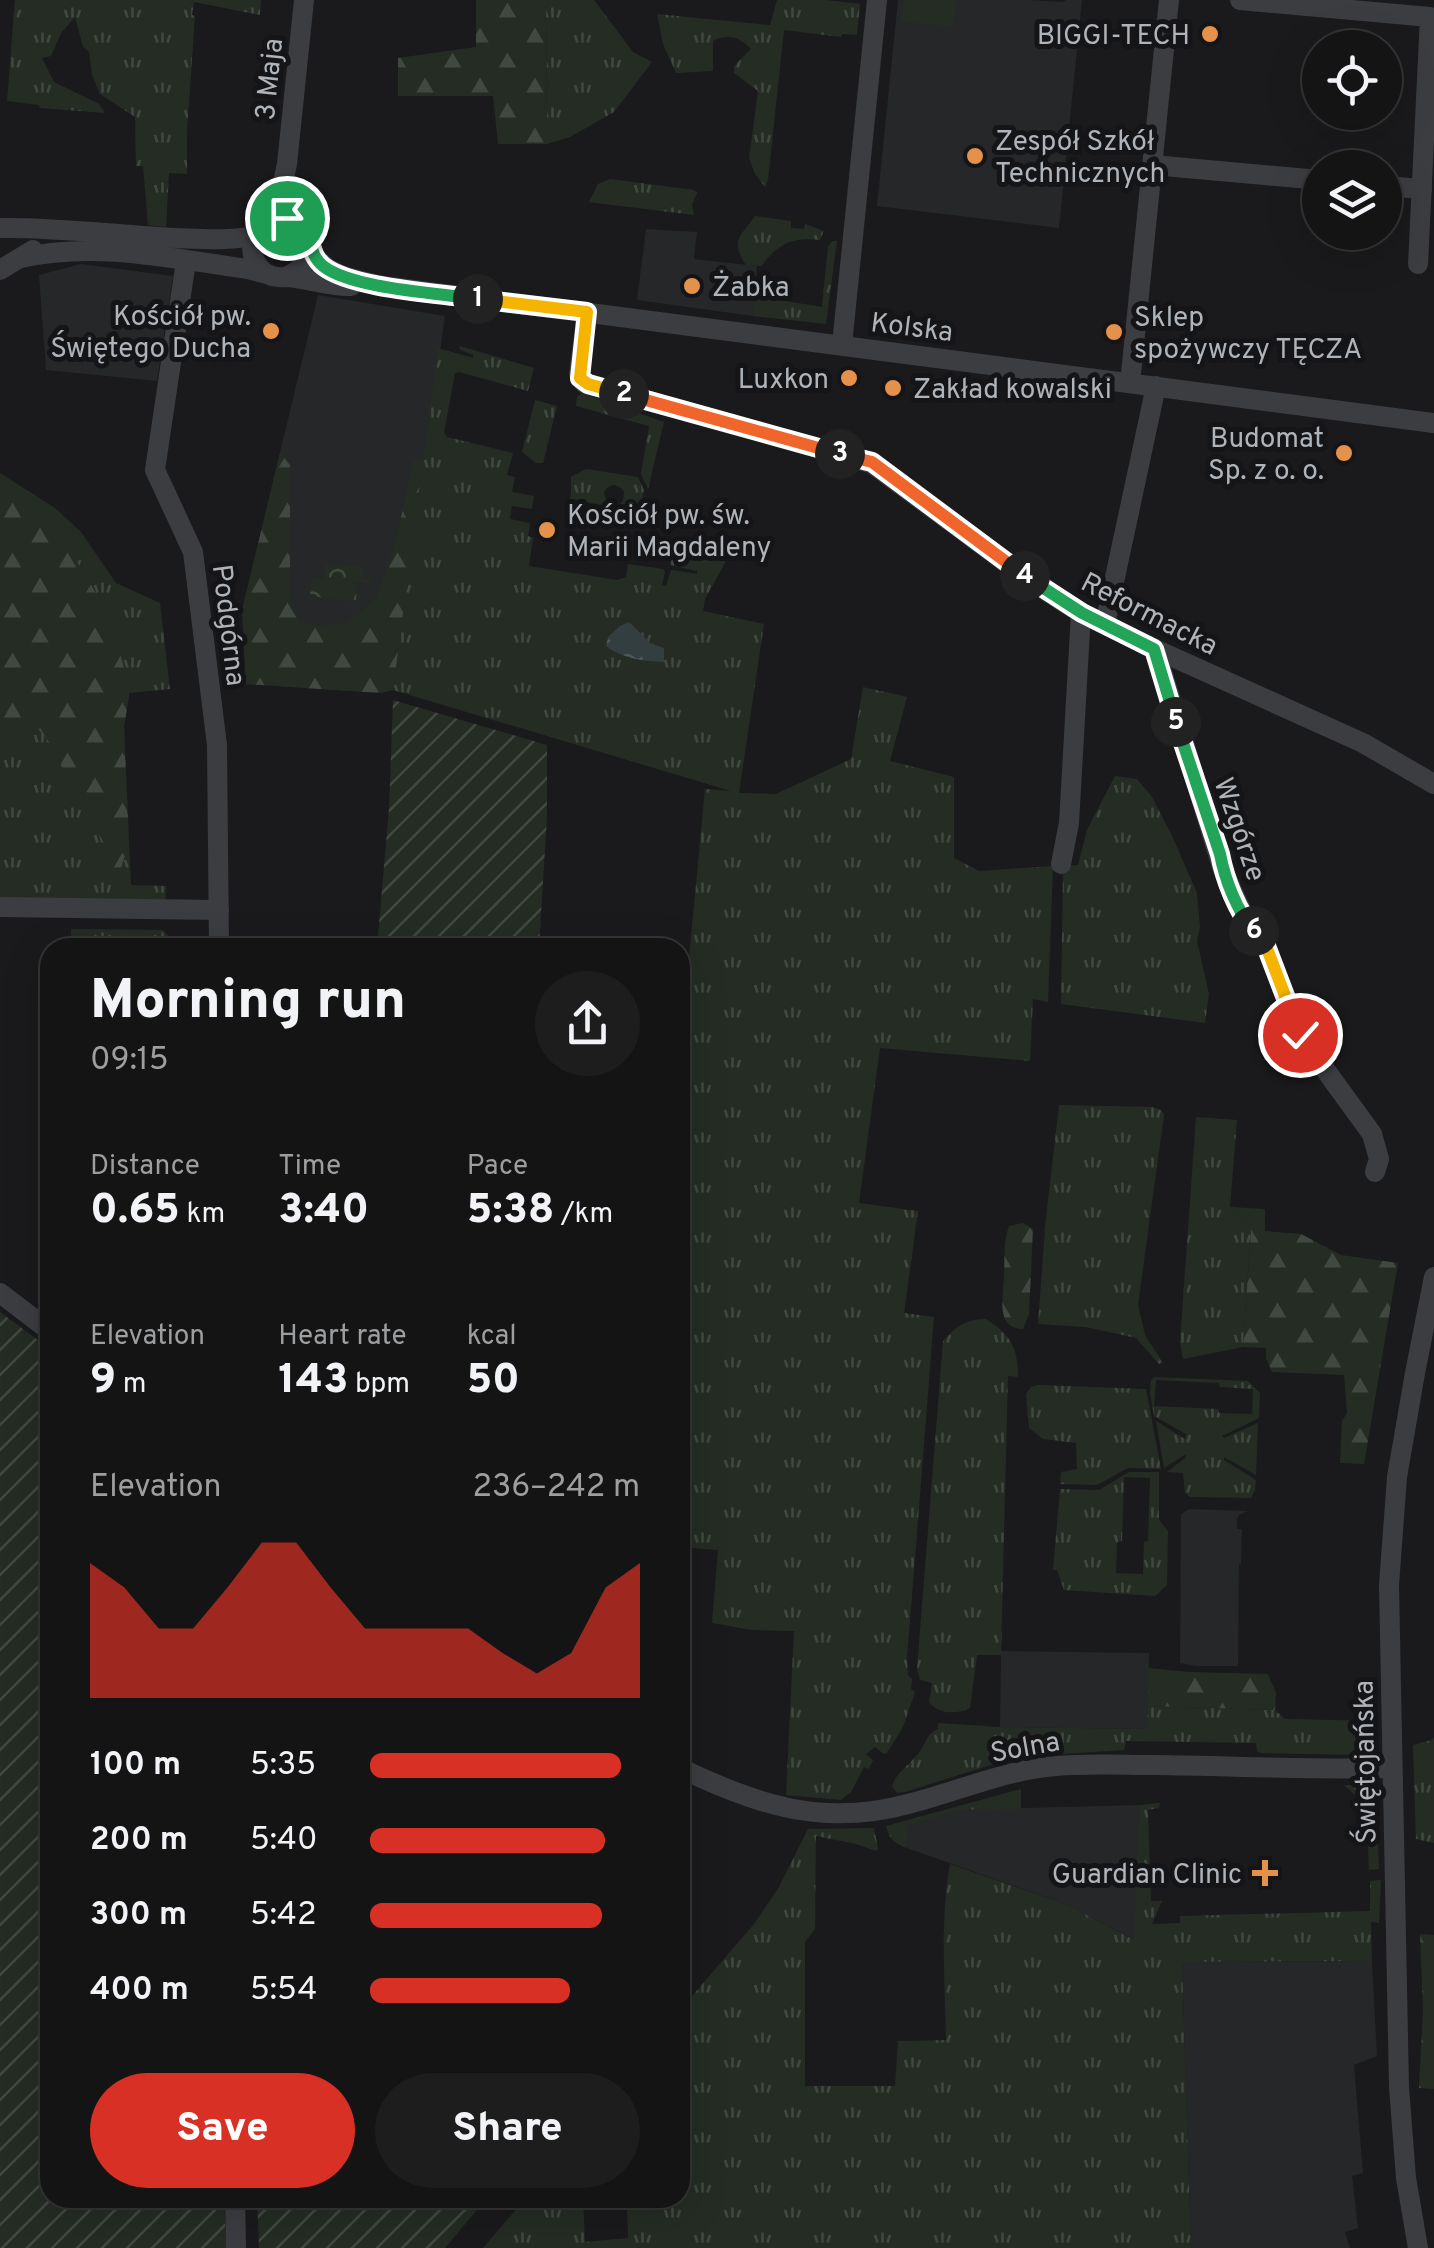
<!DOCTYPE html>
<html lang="en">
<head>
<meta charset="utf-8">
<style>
	:root { --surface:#141415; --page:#1d1d1e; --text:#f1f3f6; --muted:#9d9ea0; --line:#333334; --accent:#d93025 }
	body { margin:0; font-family:Overpass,sans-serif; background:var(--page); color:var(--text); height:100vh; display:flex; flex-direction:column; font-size:38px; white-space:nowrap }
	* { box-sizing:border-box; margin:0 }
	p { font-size:32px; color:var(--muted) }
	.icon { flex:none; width:55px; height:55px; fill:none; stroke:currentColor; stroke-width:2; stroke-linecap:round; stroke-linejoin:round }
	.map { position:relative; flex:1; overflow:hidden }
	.panel { position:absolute; left:40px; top:938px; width:650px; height:1270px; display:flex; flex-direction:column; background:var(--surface); border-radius:30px; box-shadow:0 10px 40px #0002,0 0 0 2px var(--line) }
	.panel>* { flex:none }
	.controls { position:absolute; left:1302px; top:30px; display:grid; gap:20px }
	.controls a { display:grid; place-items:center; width:100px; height:100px; border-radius:50%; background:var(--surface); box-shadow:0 10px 40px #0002,0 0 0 2px var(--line); font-size:50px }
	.pin { position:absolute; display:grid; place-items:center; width:85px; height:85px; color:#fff; margin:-42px; border:5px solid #fff; border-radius:50%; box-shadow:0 2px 10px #0007 }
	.km { position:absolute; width:50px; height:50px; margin:-25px; border-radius:50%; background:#222; color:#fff; font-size:28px; line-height:50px; text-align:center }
	.round { display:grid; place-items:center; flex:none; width:105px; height:105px; border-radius:52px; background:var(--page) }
	.head { display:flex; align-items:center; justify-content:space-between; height:170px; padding:0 50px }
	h1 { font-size:55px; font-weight:800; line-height:75px }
	.figures { display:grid; grid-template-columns:repeat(3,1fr); gap:15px; height:170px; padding:10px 50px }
	.figures div { display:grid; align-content:center }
	.figures b { font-size:42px; font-weight:800 }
	.figures small { font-size:28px; font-weight:400 }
	.figures p { font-size:28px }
	.chart { height:280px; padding:20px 50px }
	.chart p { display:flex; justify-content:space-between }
	.chart svg { width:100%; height:180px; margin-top:10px; fill:var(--accent); opacity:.7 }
	.action { display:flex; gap:20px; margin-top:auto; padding:20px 50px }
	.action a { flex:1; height:115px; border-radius:60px; background:var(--accent); color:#fff; font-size:40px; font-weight:800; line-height:115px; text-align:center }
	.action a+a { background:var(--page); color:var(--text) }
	ul { padding:0 50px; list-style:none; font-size:32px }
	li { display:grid; grid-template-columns:160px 120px 1fr; align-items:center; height:75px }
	li i { height:25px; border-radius:12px; background:var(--accent) }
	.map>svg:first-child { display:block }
</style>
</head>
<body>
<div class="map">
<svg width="1434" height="2248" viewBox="0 0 1434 2248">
	<defs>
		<pattern id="grass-tufts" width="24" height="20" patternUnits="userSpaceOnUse" patternTransform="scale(2.5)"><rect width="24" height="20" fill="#242c24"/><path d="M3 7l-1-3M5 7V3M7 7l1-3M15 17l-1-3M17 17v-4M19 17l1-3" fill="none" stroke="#414842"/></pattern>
		<pattern id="forest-firs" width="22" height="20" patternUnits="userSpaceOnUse" patternTransform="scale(2.5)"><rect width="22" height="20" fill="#242c24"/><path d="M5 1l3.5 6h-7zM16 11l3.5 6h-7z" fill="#414842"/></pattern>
		<pattern id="park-crowns" width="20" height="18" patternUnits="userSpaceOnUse" patternTransform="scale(2.5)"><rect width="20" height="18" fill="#242c24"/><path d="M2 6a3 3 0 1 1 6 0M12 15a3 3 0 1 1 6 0" fill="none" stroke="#414842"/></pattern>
		<pattern id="garden-furrows" width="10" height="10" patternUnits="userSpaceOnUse" patternTransform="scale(2.5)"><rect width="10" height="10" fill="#242c24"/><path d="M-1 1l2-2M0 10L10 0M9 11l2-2" fill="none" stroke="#414842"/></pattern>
		<pattern id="water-ripples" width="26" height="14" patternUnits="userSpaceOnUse" patternTransform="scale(2.5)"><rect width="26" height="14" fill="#333e41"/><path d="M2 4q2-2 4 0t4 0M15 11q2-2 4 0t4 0" fill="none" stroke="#4e585a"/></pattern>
	</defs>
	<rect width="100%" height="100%" fill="#1a1a1c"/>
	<g fill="#262729">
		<polygon points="898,0 1030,0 1064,2 1066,0 1082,0 1059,228 877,206"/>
		<polygon points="646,229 697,232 694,259 757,266 753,316 637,300"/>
		<polygon points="81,264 173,276 157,381 46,370 39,275"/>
		<polygon points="318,295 445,316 393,690 380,693 246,684 242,610"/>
		<polygon points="1189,1509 1248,1511 1239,1515 1237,1519 1237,1529 1242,1529 1241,1563 1239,1564 1238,1666 1196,1666 1180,1663 1181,1514"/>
		<polygon points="1001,1651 1149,1653 1148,1729 1000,1727"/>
		<polygon points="1139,1805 1135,1940 1068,1905 907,1848 905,1843 908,1826 954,1810"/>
		<polygon points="1372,1961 1377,2056 1354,2065 1363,2173 1352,2176 1358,2228 1345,2232 1350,2248 1191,2248 1182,1962"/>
	</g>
	<g fill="url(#grass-tufts)" fill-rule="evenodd">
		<polygon points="15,0 261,0 260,15 194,2 192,15 195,16 187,132 187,174 169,173 166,227 148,225 143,166 136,166 135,117 100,94 92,74 89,52 83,47 75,17 61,33 51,56 42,58 54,82 99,104 105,113 40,108 39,105 7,101"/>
		<polygon points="546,0 594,0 633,52 652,62 614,112 570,137 547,144"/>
		<path d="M 777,0 L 825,0 L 860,4 L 857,35 L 842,34 L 841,37 L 784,30 L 768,180 L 765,187 L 755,174 L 749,158 L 758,91 L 734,73 L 734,66 L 751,49 C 739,37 729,33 713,41 L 713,71 L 676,73 L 663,44 L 657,14 L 770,25 Z"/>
		<polygon points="610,179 694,190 697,193 692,205 694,215 589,202 598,184"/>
		<path d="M 755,216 L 791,221 L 791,228 L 804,229 L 805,224 L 824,231 L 820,240 C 790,237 779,244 761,266 L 746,265 C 729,239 741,237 755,216 Z"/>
		<polygon points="833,241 837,241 826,324 753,316 755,296 822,307 828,246"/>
		<polygon points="460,346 534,368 528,391 459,372 455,373 444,433 447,437 513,453 507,475 515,477 512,492 534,496 532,509 512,506 510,519 530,523 528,536 533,538 529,566 617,580 626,577 628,564 663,569 665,572 662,585 666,586 671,570 697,574 697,571 670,565 672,550 721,555 725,563 705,599 703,611 764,624 739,793 776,794 851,759 863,687 907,697 890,761 954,777 954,858 979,871 1053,866 1048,1002 1033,999 1030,1061 880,1048 859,1203 918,1211 904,1313 934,1317 907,1659 908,1675 912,1679 911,1689 915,1692 903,1727 887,1753 884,1754 875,1747 866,1754 873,1760 869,1769 864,1767 851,1792 841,1800 786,1795 794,1631 752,1630 712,1623 718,1550 680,1547 680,1053 705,789 731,791 393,690 438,348 473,358 473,355 459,349"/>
		<polygon points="582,393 664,422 648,489 641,474 649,426 576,406 577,397"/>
		<polygon points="535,400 557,406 543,463 536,463 522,452"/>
		<path d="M 586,469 L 638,477 L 644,490 L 640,511 L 616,507 L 623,501 L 624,492 C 619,483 608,483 604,493 L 608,506 L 569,499 L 571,496 L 571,477 Z"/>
		<polygon points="0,473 55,508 81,532 116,583 160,603 170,689 129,693 124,727 131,885 166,886 165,903 0,901"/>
		<polygon points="1115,776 1137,779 1152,797 1173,838 1197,893 1200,927 1197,941 1209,994 1205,1023 1061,1004 1063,866 1078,865 1087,830"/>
		<polygon points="71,929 163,930 168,936 167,947 71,947"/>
		<polygon points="1059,1105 1153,1107 1161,1110 1164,1115 1138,1305 1145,1335 1163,1363 1159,1364 1136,1338 1086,1327 1038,1324 1045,1227"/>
		<polygon points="1196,1117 1237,1120 1230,1207 1251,1229 1243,1347 1183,1359 1180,1342"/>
		<path d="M 986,1319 C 1011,1335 1018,1348 1018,1377 L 1008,1376 L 1001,1655 L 977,1655 L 970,1708 C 956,1715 938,1714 929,1702 L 932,1683 L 920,1680 L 917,1669 L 943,1341 C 957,1326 964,1320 986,1319 Z"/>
		<path d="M 1154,1377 L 1248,1381 L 1260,1393 L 1259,1418 L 1222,1436 L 1224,1438 L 1258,1423 L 1256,1475 L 1224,1457 L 1224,1460 L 1256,1480 L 1255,1490 L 1251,1498 L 1190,1497 L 1185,1493 L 1183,1473 L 1167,1472 L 1185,1458 L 1186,1454 L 1164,1468 L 1156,1421 L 1185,1439 L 1186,1434 L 1154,1416 L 1150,1393 L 1151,1380 ZM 1156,1380 L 1219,1383 L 1220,1387 L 1253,1389 L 1252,1414 L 1219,1413 L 1218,1409 L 1154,1406 Z"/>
		<polygon points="1038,1385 1146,1389 1161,1469 1128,1468 1097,1485 1060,1484 1061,1472 1077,1469 1076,1443 1043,1439 1029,1428 1026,1394 1031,1387"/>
		<path d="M 1129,1472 L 1159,1472 L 1159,1520 L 1168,1531 L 1167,1585 L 1155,1596 L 1064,1590 L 1057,1570 L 1053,1570 L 1060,1489 L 1099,1490 ZM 1124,1477 L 1150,1478 L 1148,1541 L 1144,1542 L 1143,1574 L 1116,1573 L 1117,1542 L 1122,1541 Z"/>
		<path d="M 1148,1706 L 1275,1710 L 1285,1719 L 1376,1721 L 1375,1740 L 1365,1749 L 1354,1751 L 1354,1755 L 1260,1753 L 1257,1751 L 1256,1743 L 1126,1741 L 1124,1750 L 1029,1756 L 1000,1762 L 905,1792 L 897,1793 L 892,1786 C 896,1773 909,1765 918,1754 C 926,1744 926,1734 938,1729 L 938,1723 L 1000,1727 L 1147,1729 Z"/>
		<polygon points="1434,1737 1434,1843 1416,1839 1413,1745 1432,1740"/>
		<path d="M 1344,1785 C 1358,1785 1370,1784 1376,1799 L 1379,1869 L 1369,1870 L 1368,1846 L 1358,1836 L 1367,1828 L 1368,1807 Z"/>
		<path d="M 1021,1789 L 1021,1809 L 955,1810 L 908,1826 L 906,1848 C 895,1843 889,1839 886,1826 Z"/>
		<path d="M 1160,1803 L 1159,1808 L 1148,1810 L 1151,1901 L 1162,1901 L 1152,1924 L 1180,1923 L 1180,1916 L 1370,1911 L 1370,1881 L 1381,1880 L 1379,1923 L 1371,1922 L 1372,1961 L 1182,1962 L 1191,2248 L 483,2248 L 526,2198 L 583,2198 L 585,2242 L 628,2238 L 627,2198 L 680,2198 L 680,2010 L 754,1924 L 779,1887 L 808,1829 L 874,1828 L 878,1848 L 876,1851 L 856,1844 L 816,1836 L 815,1929 L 805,1942 L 805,2086 L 895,2086 L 898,2041 L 946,2040 C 945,1987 940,1916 950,1864 L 1068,1905 L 1134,1940 L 1139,1805 Z"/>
	</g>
	<g fill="url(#forest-firs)">
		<polygon points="476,0 546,0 547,144 498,144 493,96 398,96 398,58 476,47"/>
		<polygon points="280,453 290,465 290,598 300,622 316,626 343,623 355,617 377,597 394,548 414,460 423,460 393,690 380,693 246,684 242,610"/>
		<polygon points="0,488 23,497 50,516 107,612 127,677 129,696 124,727 128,846 117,881 102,849 92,797 65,773 47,739 34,724 16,726 0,739"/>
		<polygon points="1230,1207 1265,1209 1265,1231 1301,1234 1341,1255 1398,1263 1364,1464 1340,1463 1342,1421 1347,1413 1344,1375 1272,1372 1266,1358 1266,1348 1243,1347 1251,1229"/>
		<path d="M 1023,1223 L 1033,1229 L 1029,1314 L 1023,1329 C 994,1328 1004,1295 1004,1276 C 1005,1258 1003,1243 1009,1226 Z"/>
		<polygon points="1148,1668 1189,1672 1268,1674 1276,1693 1275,1710 1148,1706"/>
		<polygon points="1420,1934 1434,1935 1434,2089 1419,2088 1423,2011"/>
	</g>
	<polygon fill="url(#park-crowns)" points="326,564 363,567 362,579 371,580 370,583 352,581 352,584 357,585 356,602 310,596 312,578 324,579"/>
	<g fill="url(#garden-furrows)">
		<polygon points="393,700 547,745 547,816 539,947 377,947 389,809"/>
		<polygon points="0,1312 50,1349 50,2198 224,2198 226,2248 0,2248"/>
		<polygon points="257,2198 487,2198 445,2248 259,2248"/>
	</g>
	<polygon fill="#242c24" points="904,0 957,0 954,27 901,22"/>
	<path fill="url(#water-ripples)" d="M 629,622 L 650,643 L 664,648 L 664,662 C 643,661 623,659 606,646 L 608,637 L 620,626 Z"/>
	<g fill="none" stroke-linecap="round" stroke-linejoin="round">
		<g stroke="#3b3d41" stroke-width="20">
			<polyline points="1240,0 1430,17 1418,264"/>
			<polyline points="1153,165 1320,180"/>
			<polyline points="1385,186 1422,189"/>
			<polyline points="275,218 287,164 304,0"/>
			<path d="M 0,228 C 58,227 116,235 174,238 C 202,239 227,241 254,236"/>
			<path d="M 311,250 C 326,277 355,279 383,286 L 1434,423"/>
			<path d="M 21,258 C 97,241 173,259 248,269 L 267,274"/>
			<polyline points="186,261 155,470 193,552 217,745 219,948"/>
			<polyline points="0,270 33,250"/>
			<path d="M 285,277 C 319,265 320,222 284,218 C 249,214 240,265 272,276 C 280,278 280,277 288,277 C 309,279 330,287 351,286"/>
			<polyline points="587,312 579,374 584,383 871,463 1034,583 1081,613 1155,649 1363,743 1434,784"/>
			<polyline points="842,345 877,0"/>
			<polyline points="1130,383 1169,0"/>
			<polyline points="1105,624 1156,386"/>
			<polyline points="1155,649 1223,870 1246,921 1266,946 1300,1035 1372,1134 1379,1159 1375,1172"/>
			<polyline points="1061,864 1069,823 1081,613"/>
			<polyline points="0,907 219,910"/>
			<polyline points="0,1293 50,1331"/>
			<path d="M 680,1768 C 757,1805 823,1827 908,1804 C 957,1792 1004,1770 1056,1766 C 1089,1763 1122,1765 1155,1765 C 1234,1766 1313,1770 1392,1768"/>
			<polyline points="235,2198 236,2248"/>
			<polyline points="1418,2248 1406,2178 1399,2087 1389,1585 1397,1477 1415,1373 1434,1277"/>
		</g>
	</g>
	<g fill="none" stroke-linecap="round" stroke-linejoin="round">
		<g stroke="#fff" stroke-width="20">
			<path id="split-1" d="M 287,218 C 319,230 303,249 323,266 C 352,289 440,293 478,299"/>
		</g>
		<g stroke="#fff" stroke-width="20">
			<polyline id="split-2" points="478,299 587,312 580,378 588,384 624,394"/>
		</g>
		<g stroke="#fff" stroke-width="20">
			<polyline id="split-3" points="624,394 840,454"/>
		</g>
		<g stroke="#fff" stroke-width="20">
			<polyline id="split-4" points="840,454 872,462 1025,576"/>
		</g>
		<g stroke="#fff" stroke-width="20">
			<polyline id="split-5" points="1025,576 1082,613 1154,649 1176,722"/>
		</g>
		<g stroke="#fff" stroke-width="20">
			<path id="split-6" d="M 1176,722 L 1220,854 C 1225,880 1237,911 1254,931"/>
		</g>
		<g stroke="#fff" stroke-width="20">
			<polyline id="split-7" points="1254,931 1266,946 1300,1035"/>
		</g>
		<use href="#split-1" stroke="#22a559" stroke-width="12"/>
		<use href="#split-2" stroke="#f5b400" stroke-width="12"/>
		<use href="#split-3" stroke="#f0652b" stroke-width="12"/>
		<use href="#split-4" stroke="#f0652b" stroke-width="12"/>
		<use href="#split-5" stroke="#22a559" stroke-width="12"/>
		<use href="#split-6" stroke="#22a559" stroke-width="12"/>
		<use href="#split-7" stroke="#f5b400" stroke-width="12"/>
	</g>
	<g fill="#e3914b" stroke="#151517" stroke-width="4">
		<circle cx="1210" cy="34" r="10"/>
		<circle cx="975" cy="156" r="10"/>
		<circle cx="692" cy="286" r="10"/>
		<circle cx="271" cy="331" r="10"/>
		<circle cx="1114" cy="332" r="10"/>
		<circle cx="849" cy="378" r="10"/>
		<circle cx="893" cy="388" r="10"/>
		<circle cx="1344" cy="453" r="10"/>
		<circle cx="547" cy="530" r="10"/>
		<path d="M1260 1858h10v10h10v10h-10v10h-10v-10h-10v-10h10z"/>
	</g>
	<g text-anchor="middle" stroke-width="10" stroke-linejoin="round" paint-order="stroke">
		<g font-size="28" fill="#aeb4ba" stroke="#151517" text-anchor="end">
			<text x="1190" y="44">BIGGI-TECH</text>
			<text x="995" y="150" text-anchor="start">Zespół Szkół<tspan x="995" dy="32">Technicznych</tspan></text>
			<text x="712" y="296" text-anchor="start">Żabka</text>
			<text x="251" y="325">Kościół pw.<tspan x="251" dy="32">Świętego Ducha</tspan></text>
			<text x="1134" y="326" text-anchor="start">Sklep<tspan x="1134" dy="32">spożywczy TĘCZA</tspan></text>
			<text x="829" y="388">Luxkon</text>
			<text x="913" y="398" text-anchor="start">Zakład kowalski</text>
			<text x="1324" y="447">Budomat<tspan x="1324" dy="32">Sp. z o. o.</tspan></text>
			<text x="567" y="524" text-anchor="start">Kościół pw. św.<tspan x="567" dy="32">Marii Magdaleny</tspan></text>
			<text x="1242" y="1883">Guardian Clinic</text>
		</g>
		<g font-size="28" fill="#aeb4ba" stroke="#151517">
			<text transform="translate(268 79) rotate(-84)" y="10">3 Maja</text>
			<text transform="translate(912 326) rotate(7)" y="10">Kolska</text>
			<text transform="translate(1150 613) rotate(27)" y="10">Reformacka</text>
			<text transform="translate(230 625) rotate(83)" y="10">Podgórna</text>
			<text transform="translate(1241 829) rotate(71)" y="10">Wzgórze</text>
			<text transform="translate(1025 1746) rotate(-10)" y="10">Solna</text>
			<text transform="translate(1364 1762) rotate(-91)" y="10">Świętojańska</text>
		</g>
	</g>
</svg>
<div class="controls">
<a><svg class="icon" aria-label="locate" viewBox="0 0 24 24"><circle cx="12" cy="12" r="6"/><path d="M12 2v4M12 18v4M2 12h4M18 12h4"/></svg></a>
<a><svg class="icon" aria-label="layers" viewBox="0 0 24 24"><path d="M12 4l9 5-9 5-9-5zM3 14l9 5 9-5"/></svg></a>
</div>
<div class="pin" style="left:287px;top:218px;background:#1e9e55"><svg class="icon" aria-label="arrive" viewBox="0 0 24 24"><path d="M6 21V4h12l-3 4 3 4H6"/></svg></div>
<div class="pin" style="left:1300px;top:1035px;background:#d93025"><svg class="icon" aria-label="check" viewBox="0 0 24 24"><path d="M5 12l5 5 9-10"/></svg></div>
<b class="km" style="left:478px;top:299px">1</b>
<b class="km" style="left:624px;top:394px">2</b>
<b class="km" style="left:840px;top:454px">3</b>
<b class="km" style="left:1025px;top:576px">4</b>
<b class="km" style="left:1176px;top:722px">5</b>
<b class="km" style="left:1254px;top:931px">6</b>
<section class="panel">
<div class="head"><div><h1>Morning run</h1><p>09:15</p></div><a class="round"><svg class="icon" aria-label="share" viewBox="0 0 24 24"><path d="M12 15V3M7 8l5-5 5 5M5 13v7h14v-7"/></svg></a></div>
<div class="figures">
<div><p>Distance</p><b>0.65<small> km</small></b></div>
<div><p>Time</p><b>3:40</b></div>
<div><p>Pace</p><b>5:38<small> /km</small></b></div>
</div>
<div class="figures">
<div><p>Elevation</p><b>9<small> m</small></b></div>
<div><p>Heart rate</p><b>143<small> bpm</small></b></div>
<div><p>kcal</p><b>50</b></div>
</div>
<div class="chart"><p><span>Elevation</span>236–242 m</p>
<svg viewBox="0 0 160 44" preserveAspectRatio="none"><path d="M0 44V11L10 17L20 27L30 27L40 17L50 6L60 6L70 17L80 27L90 27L100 27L110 27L120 33L130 38L140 33L150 17L160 11V44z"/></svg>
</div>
<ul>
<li><b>100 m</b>5:35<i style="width:93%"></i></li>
<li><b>200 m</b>5:40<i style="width:87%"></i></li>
<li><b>300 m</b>5:42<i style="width:86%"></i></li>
<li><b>400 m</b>5:54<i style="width:74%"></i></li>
</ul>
<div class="action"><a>Save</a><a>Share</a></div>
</section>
</div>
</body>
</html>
